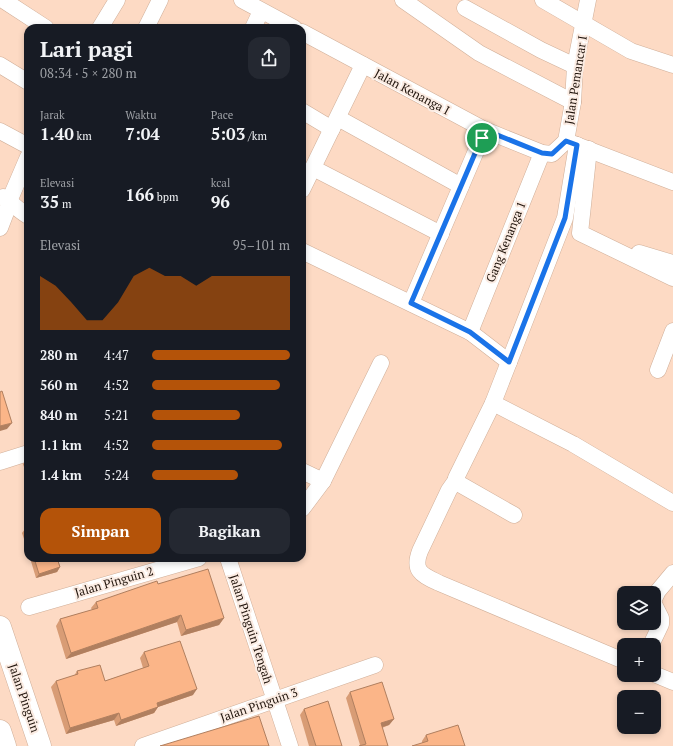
<!DOCTYPE html>
<html lang="id">
<head>
<meta charset="utf-8">
<style>
	:root { --surface:#171b24; --page:#242831; --text:#f1f3f6; --muted:#9ea1a6; --accent:#b45309 }
	body { margin:0; font-family:"PT Serif",serif; background:var(--page); color:var(--text); height:100vh; display:flex; flex-direction:column; font-size:15px; white-space:nowrap }
	* { box-sizing:border-box; margin:0 }
	p { font-size:13px; color:var(--muted) }
	.icon { flex:none; width:22px; height:22px; fill:none; stroke:currentColor; stroke-width:2; stroke-linecap:round; stroke-linejoin:round }
	.map { position:relative; flex:1; overflow:hidden }
	.drawer { position:absolute; left:24px; top:24px; width:282px; height:538px; display:flex; flex-direction:column; background:var(--surface); border-radius:12px; box-shadow:0 2px 6px #0003 }
	.drawer>* { flex:none }
	.fabs { position:absolute; left:617px; top:586px; display:grid; gap:8px }
	.fabs a { display:grid; place-items:center; width:44px; height:44px; border-radius:8px; background:var(--surface); box-shadow:0 2px 6px #0003; font-size:20px }
	.pin { position:absolute; display:grid; place-items:center; width:34px; height:34px; color:#fff; margin:-17px; border:2px solid #fff; border-radius:50%; box-shadow:0 1px 4px #0007 }
	.round { display:grid; place-items:center; flex:none; width:42px; height:42px; border-radius:12px; background:var(--page) }
	.summary { display:flex; align-items:center; justify-content:space-between; height:68px; padding:0 16px }
	h1 { font-size:22px; font-weight:600; line-height:30px }
	.stats { display:grid; grid-template-columns:repeat(3,1fr); gap:6px; height:68px; padding:4px 16px }
	.stats div { display:grid; align-content:center }
	.stats b { font-size:17px; font-weight:600 }
	.stats small { font-size:11px; font-weight:400 }
	.stats p { font-size:11px }
	.chart { height:112px; padding:8px 16px }
	.chart p { display:flex; justify-content:space-between }
	.chart svg { width:100%; height:72px; margin-top:4px; fill:var(--accent); opacity:.7 }
	.primary-button { display:flex; gap:8px; margin-top:auto; padding:8px 16px }
	.primary-button a { flex:1; height:46px; border-radius:12px; background:var(--accent); color:#fff; font-size:16px; font-weight:600; line-height:46px; text-align:center }
	.primary-button a+a { background:var(--page); color:var(--text) }
	ul { padding:0 16px; list-style:none; font-size:13px }
	li { display:grid; grid-template-columns:64px 48px 1fr; align-items:center; height:30px }
	li i { height:10px; border-radius:5px; background:var(--accent) }
	.map>svg:first-child { display:block }
</style>
</head>
<body>
<div class="map">
<svg width="673" height="746" viewBox="0 0 673 746">
	<rect width="100%" height="100%" fill="#fddac4"/>
	<g fill="none" stroke-linecap="round" stroke-linejoin="round">
		<g stroke="#d0af99" stroke-width="17">
			<g id="street">
				<polyline points="3,0 46,28"/>
				<polyline points="242,0 294,28"/>
				<polyline points="403,0 479,53 573,102"/>
				<polyline points="543,0 631,51 673,65"/>
				<polyline points="588,0 575,66 573,102 566,141 673,182"/>
				<polyline points="465,8 541,50 575,66"/>
				<polyline points="100,28 117,0"/>
				<polyline points="146,28 160,0"/>
				<polyline points="253,28 261,11"/>
				<polyline points="302,32 485,130 542,153 552,154 566,141"/>
				<polyline points="0,65 28,82"/>
				<polyline points="302,111 332,129"/>
				<polyline points="338,118 461,186"/>
				<polyline points="0,131 28,146"/>
				<polyline points="589,149 580,233 673,278"/>
				<polyline points="313,168 441,234"/>
				<polyline points="302,190 363,65"/>
				<path d="M 3,197 C 12,203 18,210 28,216"/>
				<polyline points="0,228 10,202 10,199 28,157"/>
				<polyline points="302,251 470,332 509,362 493,403 456,478 456,482 514,515"/>
				<polyline points="639,253 673,263"/>
				<polyline points="411,303 485,130"/>
				<polyline points="470,332 542,153"/>
				<polyline points="509,362 565,218 577,145"/>
				<polyline points="658,370 673,331"/>
				<polyline points="493,403 573,444 673,503"/>
				<polyline points="0,462 28,453"/>
				<polyline points="302,471 323,481"/>
				<path d="M 456,480 L 449,490 L 420,551 C 412,572 423,575 439,583 L 624,661"/>
				<polyline points="302,509 323,481 381,363"/>
				<polyline points="228,558 290,746"/>
				<polyline points="654,599 658,591 673,573"/>
				<polyline points="29,607 199,558"/>
				<polyline points="651,645 661,624 661,618 654,604"/>
				<polyline points="654,674 673,682"/>
				<polyline points="143,746 375,665"/>
			</g>
		</g>
		<g stroke="#d0af99" stroke-width="23">
			<g id="secondary">
				<polyline points="0,627 40,746"/>
				<polyline points="0,731 5,746"/>
			</g>
		</g>
		<use href="#street" stroke="#fff" stroke-width="16"/>
		<use href="#secondary" stroke="#fff" stroke-width="22"/>
	</g>
	<g fill="#d89c75">
		<polygon points="28,458 28,479 23,464"/>
		<polygon points="28,528 28,551 22,533 25,529"/>
		<polygon points="30,558 57,558 60,567 57,572 36,578"/>
		<polygon points="158,584 224,618 219,625 181,636 177,622 66,659 56,626 60,619 92,610 91,608 96,602"/>
		<polygon points="144,652 193,695 158,707 154,713 116,726 114,720 66,734 51,687 56,681 74,676 77,671 105,681 143,668 140,658"/>
		<polygon points="350,692 394,719 389,725 382,728 388,746 360,745 346,698"/>
		<polygon points="304,709 342,746 309,746 300,715"/>
		<polygon points="426,735 465,746 422,743 422,741"/>
	</g>
	<g fill="#b07f5f">
		<polygon points="12,423 7,429 0,431 0,426"/>
		<polygon points="60,567 57,572 36,578 39,574"/>
		<polygon points="181,615 177,622 66,659 71,653"/>
		<polygon points="224,618 219,625 181,636 186,630"/>
		<polygon points="197,689 193,695 158,707 154,713 116,726 121,720 157,703"/>
		<polygon points="119,713 114,720 66,734 70,728"/>
		<polygon points="394,719 389,725 376,729 381,723"/>
	</g>
	<g fill="#fbb588" stroke="#b07f5f">
		<polygon points="2,391 12,423 0,426 0,392"/>
		<polygon points="28,528 28,538 25,529"/>
		<polygon points="34,558 57,558 60,567 39,574"/>
		<polygon points="208,569 224,618 186,630 181,615 71,653 60,619 98,608 96,602 157,581 158,584"/>
		<polygon points="180,641 197,689 157,703 158,707 121,720 119,713 70,728 56,681 78,674 77,671 100,665 105,681 149,666 144,652"/>
		<polygon points="382,682 394,719 381,723 388,746 359,746 366,744 350,692"/>
		<polygon points="328,701 342,746 316,746 304,709"/>
		<polygon points="259,716 269,746 160,746"/>
		<polygon points="458,725 465,746 412,746 428,741 426,735"/>
	</g>
	<g fill="none" stroke-linecap="round" stroke-linejoin="round">
		<g stroke="#fff" stroke-width="8">
			<polygon id="route" points="485,130 542,153 552,154 566,141 577,145 565,218 509,362 470,332 411,303"/>
		</g>
		<use href="#route" stroke="#1a73e8" stroke-width="5"/>
	</g>
	<g text-anchor="middle" stroke-width="4" stroke-linejoin="round" paint-order="stroke">
		<g font-size="12" fill="#20140c" stroke="#fbece3">
			<text transform="translate(576 80) rotate(-81)" y="4">Jalan Pemancar I</text>
			<text transform="translate(412 92) rotate(28)" y="4">Jalan Kenanga I</text>
			<text transform="translate(506 242) rotate(-68)" y="4">Gang Kenanga 1</text>
			<text transform="translate(114 582) rotate(-16)" y="4">Jalan Pinguin 2</text>
			<text transform="translate(251 629) rotate(72)" y="4">Jalan Pinguin Tengah</text>
			<text transform="translate(24 698) rotate(71)" y="4">Jalan Pinguin</text>
			<text transform="translate(259 705) rotate(-19)" y="4">Jalan Pinguin 3</text>
		</g>
	</g>
</svg>
<div class="fabs">
<a><svg class="icon" aria-label="layers" viewBox="0 0 24 24"><path d="M12 4l9 5-9 5-9-5zM3 14l9 5 9-5"/></svg></a>
<a>+</a>
<a>−</a>
</div>
<div class="pin" style="left:482px;top:138px;background:#1e9e55"><svg class="icon" aria-label="arrive" viewBox="0 0 24 24"><path d="M6 21V4h12l-3 4 3 4H6"/></svg></div>
<section class="drawer">
<div class="summary"><div><h1>Lari pagi</h1><p>08:34 · 5 × 280 m</p></div><a class="round"><svg class="icon" aria-label="share" viewBox="0 0 24 24"><path d="M12 15V3M7 8l5-5 5 5M5 13v7h14v-7"/></svg></a></div>
<div class="stats">
<div><p>Jarak</p><b>1.40<small> km</small></b></div>
<div><p>Waktu</p><b>7:04</b></div>
<div><p>Pace</p><b>5:03<small> /km</small></b></div>
</div>
<div class="stats">
<div><p>Elevasi</p><b>35<small> m</small></b></div>
<div><b>166<small> bpm</small></b></div>
<div><p>kcal</p><b>96</b></div>
</div>
<div class="chart"><p><span>Elevasi</span>95–101 m</p>
<svg viewBox="0 0 160 44" preserveAspectRatio="none"><path d="M0 44V11L10 17L20 27L30 38L40 38L50 27L60 11L70 6L80 11L90 11L100 17L110 11L120 11L130 11L140 11L150 11L160 11V44z"/></svg>
</div>
<ul>
<li><b>280 m</b>4:47<i style="width:100%"></i></li>
<li><b>560 m</b>4:52<i style="width:93%"></i></li>
<li><b>840 m</b>5:21<i style="width:64%"></i></li>
<li><b>1.1 km</b>4:52<i style="width:94%"></i></li>
<li><b>1.4 km</b>5:24<i style="width:62%"></i></li>
</ul>
<div class="primary-button"><a>Simpan</a><a>Bagikan</a></div>
</section>
</div>
</body>
</html>
